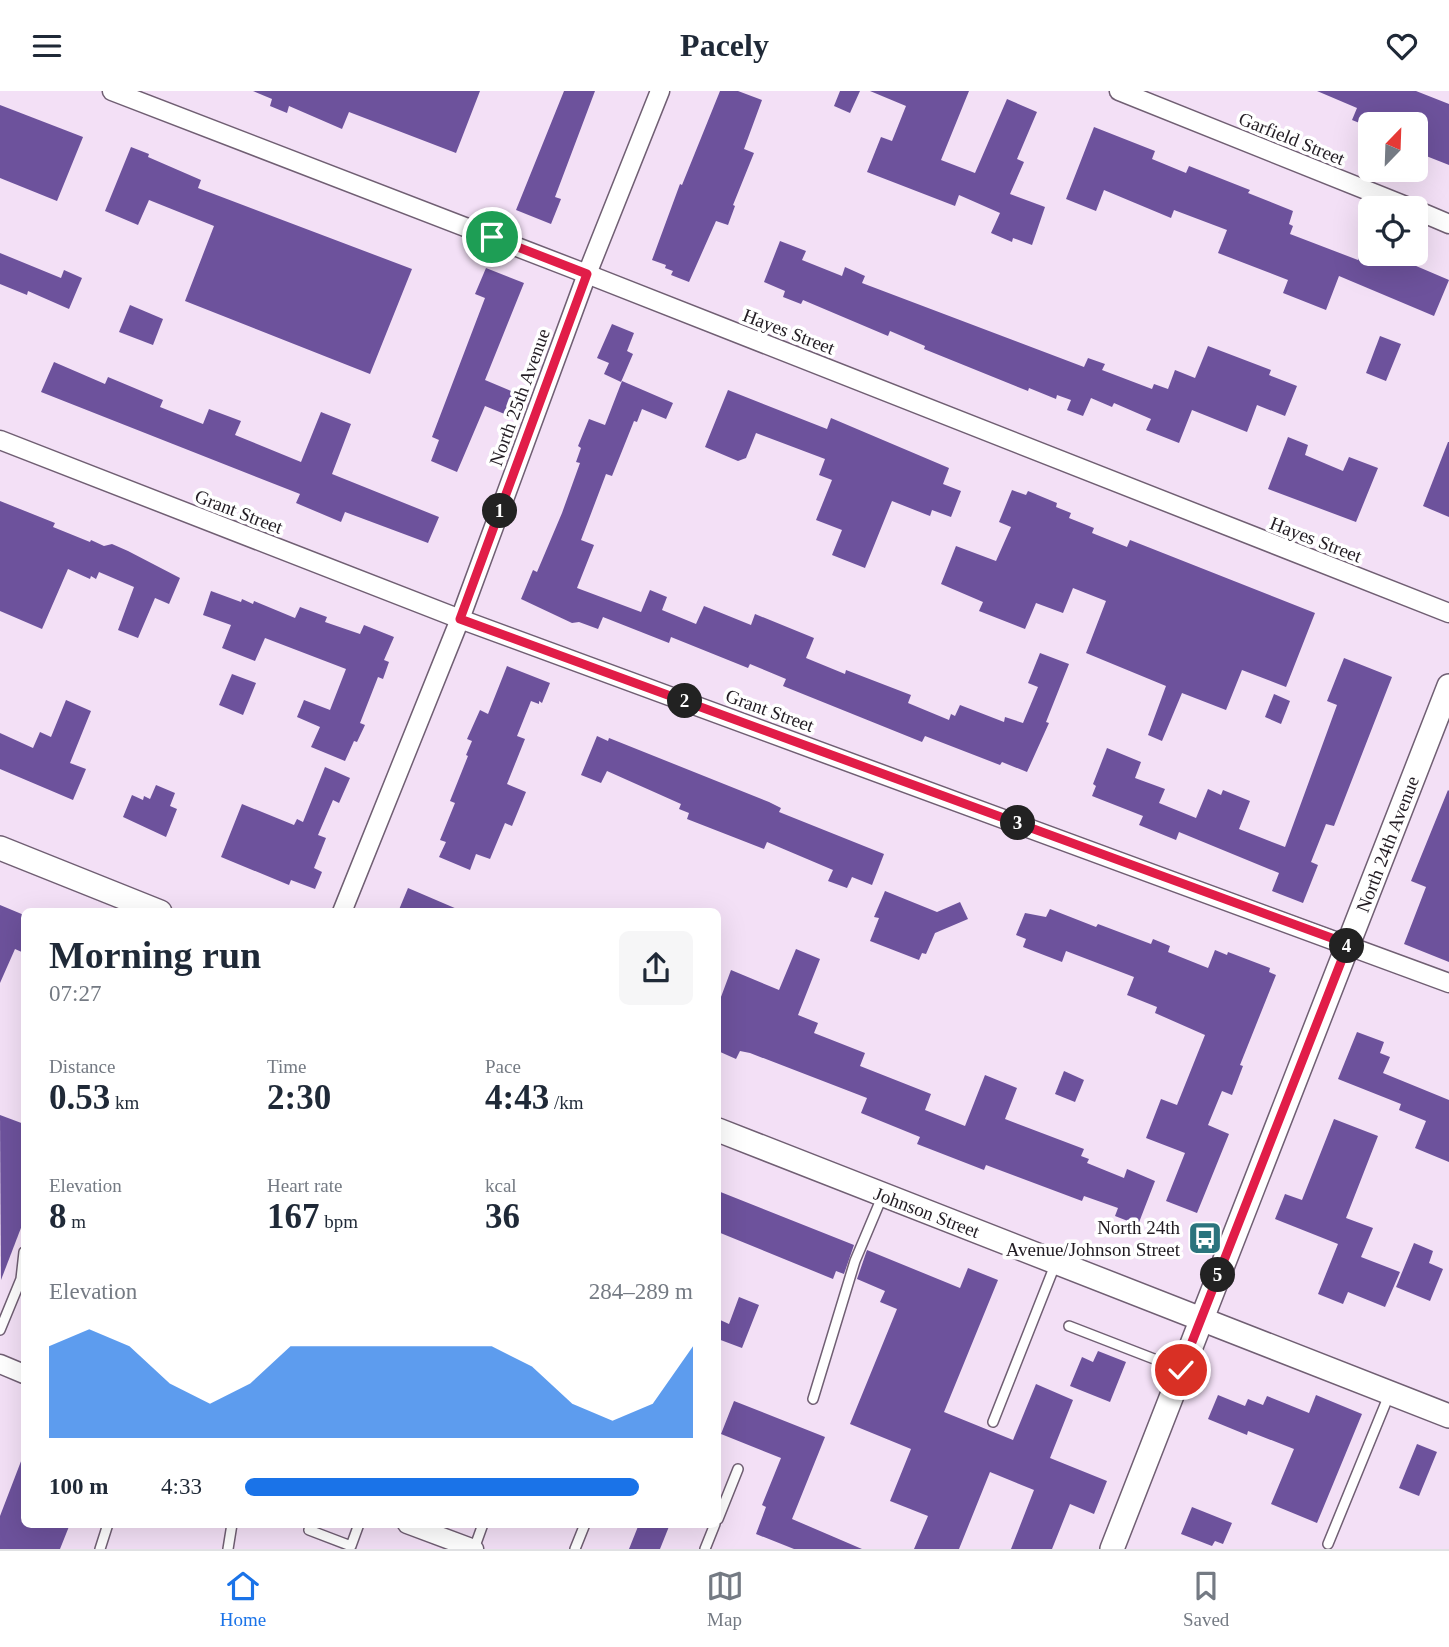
<!DOCTYPE html>
<html lang="en">
<head>
<meta charset="utf-8">
<style>
	:root { --surface:#fff; --page:#f6f6f7; --text:#1f2937; --muted:#747a83; --line:#e0e1e3; --accent:#1a73e8 }
	body { margin:0; font-family:Georgia,serif; background:var(--page); color:var(--text); height:100vh; display:flex; flex-direction:column; font-size:26px; white-space:nowrap }
	* { box-sizing:border-box; margin:0 }
	p { font-size:23px; color:var(--muted) }
	.icon { flex:none; width:38px; height:38px; fill:none; stroke:currentColor; stroke-width:2; stroke-linecap:round; stroke-linejoin:round }
	.map { position:relative; flex:1; overflow:hidden }
	.details { position:absolute; left:21px; top:817px; width:700px; height:620px; display:flex; flex-direction:column; background:var(--surface); border-radius:10px; box-shadow:0 7px 28px #0002 }
	.details>* { flex:none }
	.needle { width:46px; rotate:23deg }
	.tools { position:absolute; left:1358px; top:21px; display:grid; gap:14px }
	.tools a { display:grid; place-items:center; width:70px; height:70px; border-radius:10px; background:var(--surface); box-shadow:0 7px 28px #0002; font-size:35px }
	.pin { position:absolute; display:grid; place-items:center; width:60px; height:60px; color:#fff; margin:-30px; border:4px solid #fff; border-radius:50%; box-shadow:0 2px 7px #0007 }
	.km { position:absolute; width:35px; height:35px; margin:-18px; border-radius:50%; background:#222; color:#fff; font-size:19px; line-height:35px; text-align:center }
	.round { display:grid; place-items:center; flex:none; width:74px; height:74px; border-radius:10px; background:var(--page) }
	.headline { display:flex; align-items:center; justify-content:space-between; height:119px; padding:0 28px }
	h1 { font-size:38px; font-weight:700; line-height:52px }
	.figures { display:grid; grid-template-columns:repeat(3,1fr); gap:10px; height:119px; padding:7px 28px }
	.figures div { display:grid; align-content:center }
	.figures b { font-size:35px; font-weight:700 }
	.figures small { font-size:19px; font-weight:400 }
	.figures p { font-size:19px }
	.chart { height:196px; padding:14px 28px }
	.chart p { display:flex; justify-content:space-between }
	.chart svg { width:100%; height:126px; margin-top:7px; fill:var(--accent); opacity:.7 }
	ul { padding:0 28px; list-style:none; font-size:23px }
	li { display:grid; grid-template-columns:112px 84px 1fr; align-items:center; height:52px }
	li i { height:18px; border-radius:9px; background:var(--accent) }
	header { display:flex; justify-content:space-between; align-items:center; height:91px; padding:0 28px; background:var(--surface); font-size:32px; font-weight:700 }
	.dock { display:flex; justify-content:space-around; align-items:center; height:98px; border-top:2px solid var(--line); background:var(--surface); font-size:19px; color:var(--muted) }
	.dock a { display:grid; justify-items:center; gap:4px }
	.dock .current { color:var(--accent) }
	.map>svg:first-child { display:block }
</style>
</head>
<body>
<header><svg class="icon" aria-label="menu" viewBox="0 0 24 24"><path d="M4 6h16M4 12h16M4 18h16"/></svg>Pacely<svg class="icon" aria-label="heart" viewBox="0 0 24 24"><path d="M12 20l-8-8c-3-5 5-10 8-4 3-6 11-1 8 4z"/></svg></header>
<div class="map">
<svg width="1449" height="1458" viewBox="0 0 1449 1458">
	<rect width="100%" height="100%" fill="#f3e0f6"/>
	<g fill="#6d529c">
		<polygon points="253,0 480,0 456,62 349,21 342,38 289,15 287,22 270,15 272,8"/>
		<polygon points="564,0 595,0 555,106 561,108 551,133 516,119"/>
		<polygon points="720,0 738,0 762,9 744,58 754,62 733,114 735,115 728,134 716,130 689,191 671,184 673,180 665,177 666,174 652,169 680,93 682,94"/>
		<polygon points="840,0 860,0 850,22 834,15"/>
		<polygon points="870,0 969,0 941,69 975,82 1007,8 1037,21 1017,68 1024,71 1010,103 1045,116 1032,154 1013,147 1012,151 991,142 1000,122 959,104 955,115 867,81 881,46 892,50 906,15"/>
		<polygon points="1317,0 1416,0 1449,13 1449,74 1416,61 1416,33 1362,33 1352,29 1357,17"/>
		<polygon points="0,14 83,46 57,110 0,87"/>
		<polygon points="1094,36 1155,60 1152,68 1186,82 1189,75 1250,99 1248,102 1293,120 1289,133 1293,135 1290,143 1358,169 1361,163 1388,163 1449,189 1434,225 1339,185 1326,219 1283,202 1288,189 1218,162 1227,139 1174,119 1171,127 1104,99 1096,120 1066,108"/>
		<polygon points="131,56 149,63 148,66 201,89 198,97 412,178 370,283 185,210 214,135 149,109 138,134 105,120"/>
		<polygon points="780,150 806,160 802,169 842,185 845,176 865,185 862,192 1084,276 1088,267 1105,273 1102,279 1152,298 1154,293 1168,298 1175,279 1195,287 1208,255 1271,279 1269,284 1297,295 1285,325 1257,314 1247,341 1192,319 1179,352 1146,339 1151,328 1114,312 1112,316 1091,307 1083,325 1067,319 1071,309 1057,304 1056,308 1029,297 1028,300 924,258 925,255 890,240 888,245 803,209 801,213 783,206 785,200 764,191"/>
		<polygon points="0,162 61,187 64,179 82,187 69,218 28,200 27,204 0,193"/>
		<polygon points="486,177 524,192 485,289 516,302 507,324 485,315 457,381 431,370 439,349 432,346 485,207 475,203"/>
		<polygon points="130,214 163,228 153,254 119,241"/>
		<polygon points="612,233 634,242 627,260 633,263 621,291 604,283 609,272 597,267"/>
		<polygon points="1380,245 1401,253 1386,290 1366,282"/>
		<polygon points="54,271 105,293 108,286 163,309 160,316 203,333 209,318 241,330 235,344 301,371 321,321 351,333 332,383 439,426 428,452 345,421 341,431 296,412 300,403 41,301"/>
		<polygon points="622,290 673,312 666,328 642,318 637,331 634,330 612,385 606,383 581,449 594,454 577,497 641,521 650,499 667,506 662,519 696,533 704,515 751,534 755,523 814,547 806,567 845,583 846,579 911,604 908,612 949,629 951,623 955,625 960,614 1004,631 1005,626 1023,632 1038,596 1028,592 1040,562 1069,573 1046,631 1049,632 1027,681 1002,671 1000,674 925,645 922,651 783,595 786,588 750,573 748,577 671,546 669,552 603,526 598,538 579,531 572,532 521,508 533,479 537,481 562,422 580,372 576,371 581,357 578,355 589,328 605,334"/>
		<polygon points="728,299 827,338 831,327 949,377 943,393 961,400 951,426 932,419 930,425 892,410 865,477 832,464 842,439 816,429 832,389 819,384 825,368 756,342 746,367 738,370 705,356"/>
		<polygon points="1288,346 1308,354 1305,364 1343,380 1349,366 1378,377 1356,431 1268,398"/>
		<polygon points="1448,351 1449,351 1449,426 1423,415"/>
		<polygon points="1012,399 1026,404 1028,400 1057,412 1056,416 1071,422 1069,427 1094,437 1092,442 1127,456 1130,449 1315,522 1286,596 1242,579 1226,619 1182,602 1162,650 1148,644 1166,595 1086,562 1106,510 1073,497 1063,522 1036,512 1025,538 979,520 983,511 941,493 956,455 996,470 1011,436 999,431"/>
		<polygon points="0,410 55,432 53,436 90,451 91,449 104,455 112,453 128,460 180,487 169,513 155,507 138,547 118,539 134,496 99,481 96,488 91,485 90,488 68,478 42,538 0,520"/>
		<polygon points="211,500 241,511 242,508 253,513 254,510 295,527 300,516 327,526 325,531 360,543 364,534 394,546 384,569 389,571 383,588 378,586 360,632 365,634 357,651 354,650 345,670 311,656 320,636 297,626 304,609 330,619 346,578 265,547 255,570 222,557 231,534 203,524"/>
		<polygon points="1344,567 1392,586 1334,735 1326,733 1311,771 1318,774 1303,812 1272,800 1279,782 1179,741 1176,749 1139,734 1143,725 1092,705 1096,695 1093,693 1107,657 1141,671 1135,687 1165,698 1159,712 1196,727 1208,698 1221,704 1223,699 1250,710 1239,738 1285,756 1337,614 1327,610"/>
		<polygon points="507,575 550,592 542,612 539,610 539,613 531,610 517,645 525,648 507,693 526,701 512,735 505,732 490,768 476,763 470,779 439,766 446,751 440,749 455,712 450,710 468,665 466,664 472,650 467,648 480,619 488,623"/>
		<polygon points="232,583 256,592 243,624 219,614"/>
		<polygon points="1274,603 1290,610 1281,633 1265,626"/>
		<polygon points="66,609 91,620 70,672 86,678 73,709 0,678 0,642 33,657 40,641 51,646"/>
		<polygon points="597,645 608,650 609,647 769,711 781,717 779,721 884,763 872,794 852,786 847,797 828,790 833,779 767,751 764,758 687,728 689,722 679,718 681,713 607,680 601,692 581,684"/>
		<polygon points="325,676 350,687 339,712 333,709 318,744 326,747 314,777 322,781 315,798 291,789 289,794 221,766 242,713 294,734 297,728 303,731"/>
		<polygon points="156,694 175,702 170,715 177,718 166,746 123,726 132,704 143,709 144,705 150,708"/>
		<polygon points="1448,699 1449,700 1449,871 1404,853 1426,796 1411,790"/>
		<polygon points="408,797 464,821 398,821"/>
		<polygon points="885,800 937,821 960,811 968,828 935,842 926,863 922,862 919,869 870,850 879,827 874,826"/>
		<polygon points="0,814 24,824 24,862 15,858 0,892"/>
		<polygon points="1050,818 1096,836 1098,833 1151,853 1153,848 1170,855 1168,861 1208,877 1215,859 1227,864 1228,861 1270,877 1269,881 1276,884 1240,974 1243,975 1232,1004 1222,1000 1208,1034 1229,1043 1197,1122 1166,1110 1185,1062 1146,1047 1161,1008 1177,1014 1205,944 1155,922 1157,916 1127,904 1134,886 1066,860 1062,871 1023,856 1026,848 1016,844 1025,822 1046,826"/>
		<polygon points="796,858 820,868 798,924 818,932 814,942 865,962 860,975 931,1003 925,1019 965,1035 985,984 1017,997 1005,1028 1084,1058 1081,1065 1089,1068 1087,1072 1124,1087 1127,1078 1155,1090 1138,1134 1115,1125 1118,1117 1084,1105 1082,1110 986,1074 984,1079 917,1053 920,1046 861,1022 867,1007 750,962 740,960 736,968 718,960 718,914 731,879 779,899"/>
		<polygon points="1357,941 1384,951 1380,962 1390,966 1383,982 1449,1009 1449,1071 1415,1057 1426,1030 1399,1019 1401,1013 1338,988"/>
		<polygon points="1064,980 1084,989 1075,1011 1055,1003"/>
		<polygon points="0,1024 24,1033 24,1129 1,1189"/>
		<polygon points="1334,1028 1378,1045 1346,1127 1373,1137 1361,1166 1400,1181 1385,1216 1348,1201 1343,1213 1318,1203 1338,1153 1275,1128 1285,1103 1302,1109"/>
		<polygon points="718,1100 854,1154 844,1183 836,1180 833,1188 718,1141"/>
		<polygon points="1414,1152 1433,1160 1429,1172 1443,1178 1430,1210 1396,1196"/>
		<polygon points="867,1159 960,1197 968,1177 998,1189 944,1321 1013,1349 1036,1293 1073,1309 1050,1367 1107,1390 1094,1423 1070,1413 1052,1458 1011,1458 1034,1399 990,1381 959,1458 914,1458 928,1425 890,1410 911,1358 850,1333 897,1218 880,1211 885,1200 857,1188"/>
		<polygon points="739,1206 759,1214 742,1257 718,1248 718,1228 729,1233"/>
		<polygon points="1098,1260 1126,1271 1110,1311 1070,1295 1082,1266 1093,1271"/>
		<polygon points="1218,1304 1245,1315 1248,1308 1263,1314 1267,1305 1309,1322 1316,1304 1362,1323 1317,1432 1271,1413 1294,1358 1248,1340 1247,1344 1208,1328"/>
		<polygon points="734,1310 825,1346 792,1428 862,1458 794,1458 756,1443 766,1416 762,1414 781,1367 721,1343"/>
		<polygon points="1417,1353 1437,1361 1419,1405 1399,1397"/>
		<polygon points="23,1365 24,1433 70,1433 60,1458 0,1458 0,1425"/>
		<polygon points="1192,1416 1232,1432 1223,1453 1215,1450 1212,1455 1181,1443"/>
		<polygon points="639,1433 670,1433 660,1458 629,1458"/>
	</g>
	<g fill="none" stroke-linecap="round" stroke-linejoin="round">
		<g stroke="#705f73" stroke-width="12">
			<g id="service">
				<polyline points="1069,1235 1180,1278"/>
				<polyline points="0,1239 21,1188 24,1161"/>
				<polyline points="813,1308 855,1170 882,1106"/>
				<polyline points="993,1331 1055,1174"/>
				<polyline points="718,1428 738,1378"/>
				<polyline points="311,1433 309,1439 351,1455 359,1433"/>
				<polyline points="1328,1453 1389,1304"/>
				<polyline points="100,1458 108,1433"/>
				<polyline points="228,1458 232,1433"/>
				<polyline points="474,1458 483,1433"/>
				<polyline points="575,1458 585,1433"/>
				<polyline points="705,1458 715,1433"/>
			</g>
		</g>
		<g stroke="#705f73" stroke-width="21">
			<g id="minor">
				<polyline points="112,0 587,183 1449,522"/>
				<polyline points="1119,0 1411,117"/>
				<polyline points="1416,119 1449,133"/>
				<polyline points="0,349 460,528 1449,892"/>
				<polyline points="342,821 460,528 587,183 660,0"/>
				<polyline points="0,1273 24,1283"/>
				<polyline points="407,1433 474,1458"/>
			</g>
		</g>
		<g stroke="#705f73" stroke-width="26">
			<g id="tertiary">
				<polyline points="0,757 160,821"/>
				<polyline points="718,1039 1449,1325"/>
				<polyline points="1112,1458 1449,595"/>
			</g>
		</g>
		<use href="#service" stroke="#fff" stroke-width="9"/>
		<use href="#minor" stroke="#fff" stroke-width="18"/>
		<use href="#tertiary" stroke="#fff" stroke-width="23"/>
	</g>
	<g fill="none" stroke-linecap="round" stroke-linejoin="round">
		<g stroke="#fff" stroke-width="14">
			<polyline id="route" points="492,146 587,183 460,528 1348,853 1181,1279"/>
		</g>
		<use href="#route" stroke="#e11d48" stroke-width="9"/>
	</g>
	<defs>
		<g id="bus-square" transform="scale(1.75)"><rect x="-9" y="-9" width="18" height="18" rx="4" fill="#2b747d" stroke="#fff"/><path d="M-5-6H5V4H4V6H2V4H-2V6H-4V4H-5ZM-3.5-4V0h7V-4ZM-3.5 1.2v1.5H-2V1.2ZM2 1.2v1.5H3.5V1.2Z" fill="#fff"/></g>
	</defs>
	<g fill-rule="evenodd">
		<use href="#bus-square" x="1205" y="1147"/>
	</g>
	<g text-anchor="middle" stroke-width="7" stroke-linejoin="round" paint-order="stroke">
		<g font-size="19" fill="#221c23" stroke="#fff">
			<text transform="translate(1292 47) rotate(22)" y="7">Garfield Street</text>
			<text transform="translate(789 240) rotate(21)" y="7">Hayes Street</text>
			<text transform="translate(519 306) rotate(-70)" y="7">North 25th Avenue</text>
			<text transform="translate(239 420) rotate(21)" y="7">Grant Street</text>
			<text transform="translate(1316 448) rotate(21)" y="7">Hayes Street</text>
			<text transform="translate(770 619) rotate(20)" y="7">Grant Street</text>
			<text transform="translate(1387 753) rotate(-69)" y="7">North 24th Avenue</text>
			<text transform="translate(927 1121) rotate(21)" y="7">Johnson Street</text>
		</g>
		<g font-size="19" fill="#221c23" stroke="#fff" text-anchor="end">
			<text x="1180" y="1143">North 24th<tspan x="1180" dy="22">Avenue/Johnson Street</tspan></text>
		</g>
	</g>
</svg>
<div class="tools">
<a><svg class="needle" viewBox="-14 -14 28 28"><path d="M0-13l5 13h-10z" fill="#e53935"/><path d="M0 13l5-13h-10z" fill="#747a83"/></svg></a>
<a><svg class="icon" aria-label="locate" viewBox="0 0 24 24"><circle cx="12" cy="12" r="6"/><path d="M12 2v4M12 18v4M2 12h4M18 12h4"/></svg></a>
</div>
<div class="pin" style="left:492px;top:146px;background:#1e9e55"><svg class="icon" aria-label="arrive" viewBox="0 0 24 24"><path d="M6 21V4h12l-3 4 3 4H6"/></svg></div>
<div class="pin" style="left:1181px;top:1279px;background:#d93025"><svg class="icon" aria-label="check" viewBox="0 0 24 24"><path d="M5 12l5 5 9-10"/></svg></div>
<b class="km" style="left:500px;top:420px">1</b>
<b class="km" style="left:685px;top:610px">2</b>
<b class="km" style="left:1018px;top:732px">3</b>
<b class="km" style="left:1347px;top:855px">4</b>
<b class="km" style="left:1218px;top:1184px">5</b>
<section class="details">
<div class="headline"><div><h1>Morning run</h1><p>07:27</p></div><a class="round"><svg class="icon" aria-label="share" viewBox="0 0 24 24"><path d="M12 15V3M7 8l5-5 5 5M5 13v7h14v-7"/></svg></a></div>
<div class="figures">
<div><p>Distance</p><b>0.53<small> km</small></b></div>
<div><p>Time</p><b>2:30</b></div>
<div><p>Pace</p><b>4:43<small> /km</small></b></div>
</div>
<div class="figures">
<div><p>Elevation</p><b>8<small> m</small></b></div>
<div><p>Heart rate</p><b>167<small> bpm</small></b></div>
<div><p>kcal</p><b>36</b></div>
</div>
<div class="chart"><p><span>Elevation</span>284–289 m</p>
<svg viewBox="0 0 160 44" preserveAspectRatio="none"><path d="M0 44V12L10 6L20 12L30 25L40 32L50 25L60 12L70 12L80 12L90 12L100 12L110 12L120 19L130 32L140 38L150 32L160 12V44z"/></svg>
</div>
<ul>
<li><b>100 m</b>4:33<i style="width:88%"></i></li>
</ul>
</section>
</div>
<nav class="dock">
<a class="current"><svg class="icon" aria-label="home" viewBox="0 0 24 24"><path d="M3 11l9-7 9 7M6 9v11h12V9"/></svg>Home</a>
<a><svg class="icon" aria-label="map" viewBox="0 0 24 24"><path d="M3 6l6-2 6 2 6-2v14l-6 2-6-2-6 2zM9 4v14M15 6v14"/></svg>Map</a>
<a><svg class="icon" aria-label="saved" viewBox="0 0 24 24"><path d="M7 4h10v16l-5-4-5 4z"/></svg>Saved</a>
</nav>
</body>
</html>
